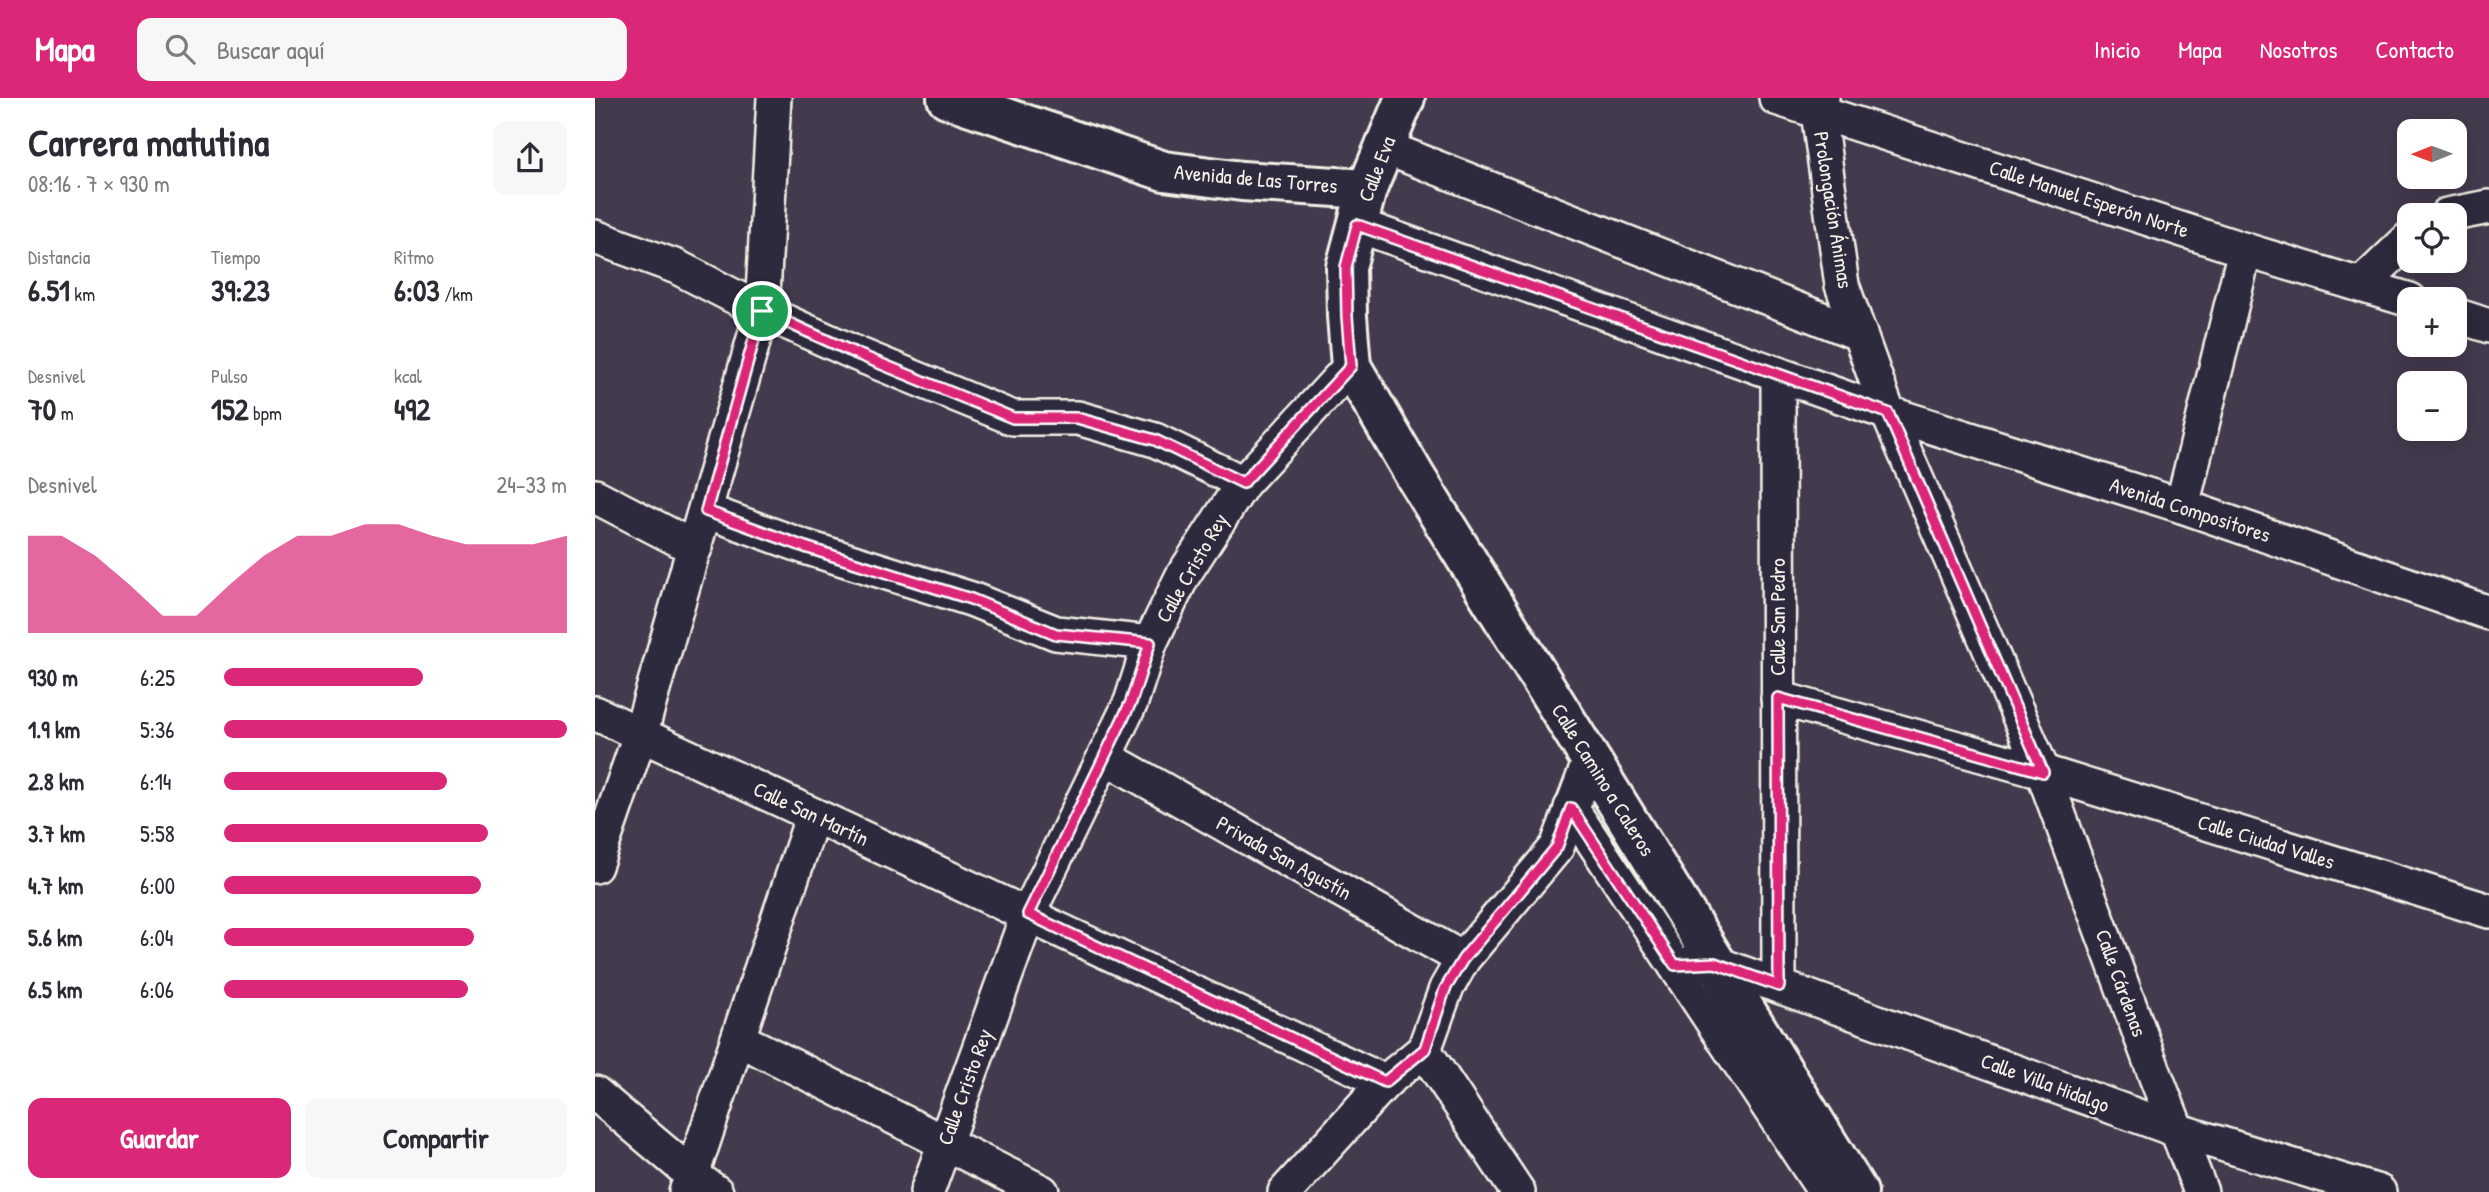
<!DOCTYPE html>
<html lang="es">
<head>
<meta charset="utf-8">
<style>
	:root { --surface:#fff; --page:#f7f7f7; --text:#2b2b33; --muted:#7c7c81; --accent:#db2777 }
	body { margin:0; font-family:"Patrick Hand",sans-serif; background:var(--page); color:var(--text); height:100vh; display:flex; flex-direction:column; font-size:26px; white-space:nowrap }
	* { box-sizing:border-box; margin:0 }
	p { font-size:23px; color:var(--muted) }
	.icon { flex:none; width:38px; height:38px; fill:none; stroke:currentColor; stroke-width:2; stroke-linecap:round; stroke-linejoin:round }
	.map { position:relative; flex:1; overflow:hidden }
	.details { display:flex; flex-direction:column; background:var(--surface); width:595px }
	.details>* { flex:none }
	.needle { width:46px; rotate:269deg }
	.buttons { position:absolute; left:1802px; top:21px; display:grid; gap:14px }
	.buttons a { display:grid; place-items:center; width:70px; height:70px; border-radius:14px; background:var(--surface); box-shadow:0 4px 18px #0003; font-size:35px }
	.pin { position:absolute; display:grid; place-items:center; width:60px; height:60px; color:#fff; margin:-30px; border:4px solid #fff; border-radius:50%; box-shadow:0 2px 7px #0007 }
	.round { display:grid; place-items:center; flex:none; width:74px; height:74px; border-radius:14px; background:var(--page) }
	.headline { display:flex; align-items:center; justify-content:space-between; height:119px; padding:0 28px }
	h1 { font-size:38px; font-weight:700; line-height:52px }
	.stats { display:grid; grid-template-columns:repeat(3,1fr); gap:10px; height:119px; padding:7px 28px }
	.stats div { display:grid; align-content:center }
	.stats b { font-size:30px; font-weight:700 }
	.stats small { font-size:19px; font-weight:400 }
	.stats p { font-size:19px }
	.chart { height:196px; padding:14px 28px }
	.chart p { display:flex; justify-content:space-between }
	.chart svg { width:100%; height:126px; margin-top:7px; fill:var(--accent); opacity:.7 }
	.button { display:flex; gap:14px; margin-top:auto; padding:14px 28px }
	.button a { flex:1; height:80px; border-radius:14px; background:var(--accent); color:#fff; font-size:28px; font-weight:700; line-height:80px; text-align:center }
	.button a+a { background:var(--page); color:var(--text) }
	ul { padding:0 28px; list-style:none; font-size:23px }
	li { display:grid; grid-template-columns:112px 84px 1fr; align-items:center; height:52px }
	li i { height:18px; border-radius:9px; background:var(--accent) }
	header { display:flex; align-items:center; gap:42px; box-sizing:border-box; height:98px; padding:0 35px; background:var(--accent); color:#fff }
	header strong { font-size:33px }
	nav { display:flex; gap:38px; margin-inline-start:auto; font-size:24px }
	.search { width:490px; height:63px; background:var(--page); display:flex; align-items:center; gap:18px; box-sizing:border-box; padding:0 24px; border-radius:14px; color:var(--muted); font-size:26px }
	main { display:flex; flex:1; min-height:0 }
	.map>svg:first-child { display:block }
</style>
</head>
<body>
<header>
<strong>Mapa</strong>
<div class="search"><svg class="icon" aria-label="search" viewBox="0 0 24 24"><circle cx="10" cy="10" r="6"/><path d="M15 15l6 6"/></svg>Buscar aquí</div>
<nav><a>Inicio</a><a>Mapa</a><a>Nosotros</a><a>Contacto</a></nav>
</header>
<main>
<section class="details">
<div class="headline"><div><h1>Carrera matutina</h1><p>08:16 · 7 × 930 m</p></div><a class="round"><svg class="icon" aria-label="share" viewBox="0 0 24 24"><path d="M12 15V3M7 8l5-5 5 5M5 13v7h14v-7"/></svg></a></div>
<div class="stats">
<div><p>Distancia</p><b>6.51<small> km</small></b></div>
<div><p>Tiempo</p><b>39:23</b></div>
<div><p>Ritmo</p><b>6:03<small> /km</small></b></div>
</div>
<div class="stats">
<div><p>Desnivel</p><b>70<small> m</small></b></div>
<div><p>Pulso</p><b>152<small> bpm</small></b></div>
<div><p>kcal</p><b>492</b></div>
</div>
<div class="chart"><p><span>Desnivel</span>24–33 m</p>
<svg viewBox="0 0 160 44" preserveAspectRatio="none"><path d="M0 44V10L10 10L20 17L30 27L40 38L50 38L60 27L70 17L80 10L90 10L100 6L110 6L120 10L130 13L140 13L150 13L160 10V44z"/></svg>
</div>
<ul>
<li><b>930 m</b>6:25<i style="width:58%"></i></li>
<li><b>1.9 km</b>5:36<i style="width:100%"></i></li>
<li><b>2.8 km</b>6:14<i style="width:65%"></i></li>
<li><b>3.7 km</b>5:58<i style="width:77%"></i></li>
<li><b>4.7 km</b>6:00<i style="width:75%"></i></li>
<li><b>5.6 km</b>6:04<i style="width:73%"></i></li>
<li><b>6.5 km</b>6:06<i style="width:71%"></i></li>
</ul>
<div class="button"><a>Guardar</a><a>Compartir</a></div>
</section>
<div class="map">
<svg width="1894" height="1094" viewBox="0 0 1894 1094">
	<rect width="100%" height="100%" fill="#443a4e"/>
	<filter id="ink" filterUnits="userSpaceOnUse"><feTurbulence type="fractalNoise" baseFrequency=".0143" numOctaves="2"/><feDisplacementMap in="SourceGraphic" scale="14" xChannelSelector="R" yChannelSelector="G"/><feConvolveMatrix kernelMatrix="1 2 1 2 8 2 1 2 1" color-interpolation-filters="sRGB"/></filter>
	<g filter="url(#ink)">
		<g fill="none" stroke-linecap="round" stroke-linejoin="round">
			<g stroke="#f4f1e8" stroke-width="38">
				<g id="minor">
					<polyline points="1181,0 1650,152 1815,202"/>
					<polyline points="1227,0 1223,14 1247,187 1293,315 1448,674 1561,979 1606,1094"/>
					<polyline points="789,49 1265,236"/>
					<polyline points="1852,117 1894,109"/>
					<polyline points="762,127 1293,315 1587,408 1894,515"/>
					<polyline points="0,139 82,169 167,213 262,256 418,320 483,320 560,342 648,385"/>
					<polyline points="1766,187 1815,140"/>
					<polyline points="1860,217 1894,228"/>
					<polyline points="1183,276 1184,888"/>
					<polyline points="0,398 100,450"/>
					<polyline points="1587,408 1650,152"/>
					<polyline points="111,413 210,449 376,501 461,535 555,545"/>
					<polyline points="1183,600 1448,674 1894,813"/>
					<polyline points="0,615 790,984"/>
					<polyline points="510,659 868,861"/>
					<polyline points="976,710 1230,1094"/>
					<polyline points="0,768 45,637 167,213 179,0"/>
					<polyline points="1080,867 1120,865 1584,1033 1784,1094"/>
					<polyline points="144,941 447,1094"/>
					<polyline points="829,952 923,1094"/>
					<polyline points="0,995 97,1077 91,1094"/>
					<polyline points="121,1094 97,1077 218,717"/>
					<polyline points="332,1094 433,816 536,604 555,545 587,479 648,385 756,268"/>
					<polyline points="690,1094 790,984 829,952 851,891 868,861 962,749 995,662"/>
				</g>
			</g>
			<g stroke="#f4f1e8" stroke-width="44">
				<g id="tertiary">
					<polyline points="352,0 569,73 647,83 772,91"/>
					<polyline points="810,0 772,91 751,169 752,218 756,268 820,378 1263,1094"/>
				</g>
			</g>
			<use href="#minor" stroke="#2f2a3d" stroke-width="33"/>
			<use href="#tertiary" stroke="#2f2a3d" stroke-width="38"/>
		</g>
	</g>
	<g fill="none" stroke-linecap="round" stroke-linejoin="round" filter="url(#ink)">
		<g stroke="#fff" stroke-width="14">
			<polygon id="route" points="762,127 1293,315 1448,674 1183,600 1184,888 1120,865 1080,867 976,710 962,749 868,861 850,891 830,951 790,984 433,816 536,604 555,545 461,536 376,501 210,449 111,413 167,213 262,256 418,320 482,320 560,342 648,385 756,268 752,218 751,169"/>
		</g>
		<use href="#route" stroke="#db2777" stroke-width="9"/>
	</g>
	<g text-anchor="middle" stroke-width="5" stroke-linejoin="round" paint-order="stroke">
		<g font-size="21" fill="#f4f1e8" stroke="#2f2a3d">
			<text transform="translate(782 71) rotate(-69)" y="7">Calle Eva</text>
			<text transform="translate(661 81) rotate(5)" y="7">Avenida de Las Torres</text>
			<text transform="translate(1494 101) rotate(18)" y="7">Calle Manuel Esperón Norte</text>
			<text transform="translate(1238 112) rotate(81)" y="7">Prolongación Ánimas</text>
			<text transform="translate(1595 412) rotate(18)" y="7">Avenida Compositores</text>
			<text transform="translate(597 470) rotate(-60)" y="7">Calle Cristo Rey</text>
			<text transform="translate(1183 519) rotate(-90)" y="7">Calle San Pedro</text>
			<text transform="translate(1008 682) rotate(58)" y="7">Calle Camino a Caleros</text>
			<text transform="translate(216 716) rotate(25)" y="7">Calle San Martín</text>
			<text transform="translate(1671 744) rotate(17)" y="7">Calle Ciudad Valles</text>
			<text transform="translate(689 760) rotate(29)" y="7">Privada San Agustín</text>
			<text transform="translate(1526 885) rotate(70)" y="7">Calle Cárdenas</text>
			<text transform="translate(1450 985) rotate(20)" y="7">Calle Villa Hidalgo</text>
			<text transform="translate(370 989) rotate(-70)" y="7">Calle Cristo Rey</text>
		</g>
	</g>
</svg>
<div class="buttons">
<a><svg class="needle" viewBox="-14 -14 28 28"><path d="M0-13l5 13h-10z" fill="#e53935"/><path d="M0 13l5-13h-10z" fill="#7c7c81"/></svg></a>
<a><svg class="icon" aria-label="locate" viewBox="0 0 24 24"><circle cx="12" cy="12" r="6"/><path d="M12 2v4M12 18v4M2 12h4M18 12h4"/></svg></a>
<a>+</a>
<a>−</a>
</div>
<div class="pin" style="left:167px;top:213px;background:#1e9e55"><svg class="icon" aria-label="arrive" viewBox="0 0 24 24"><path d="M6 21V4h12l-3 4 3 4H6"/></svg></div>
</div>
</main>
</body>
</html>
